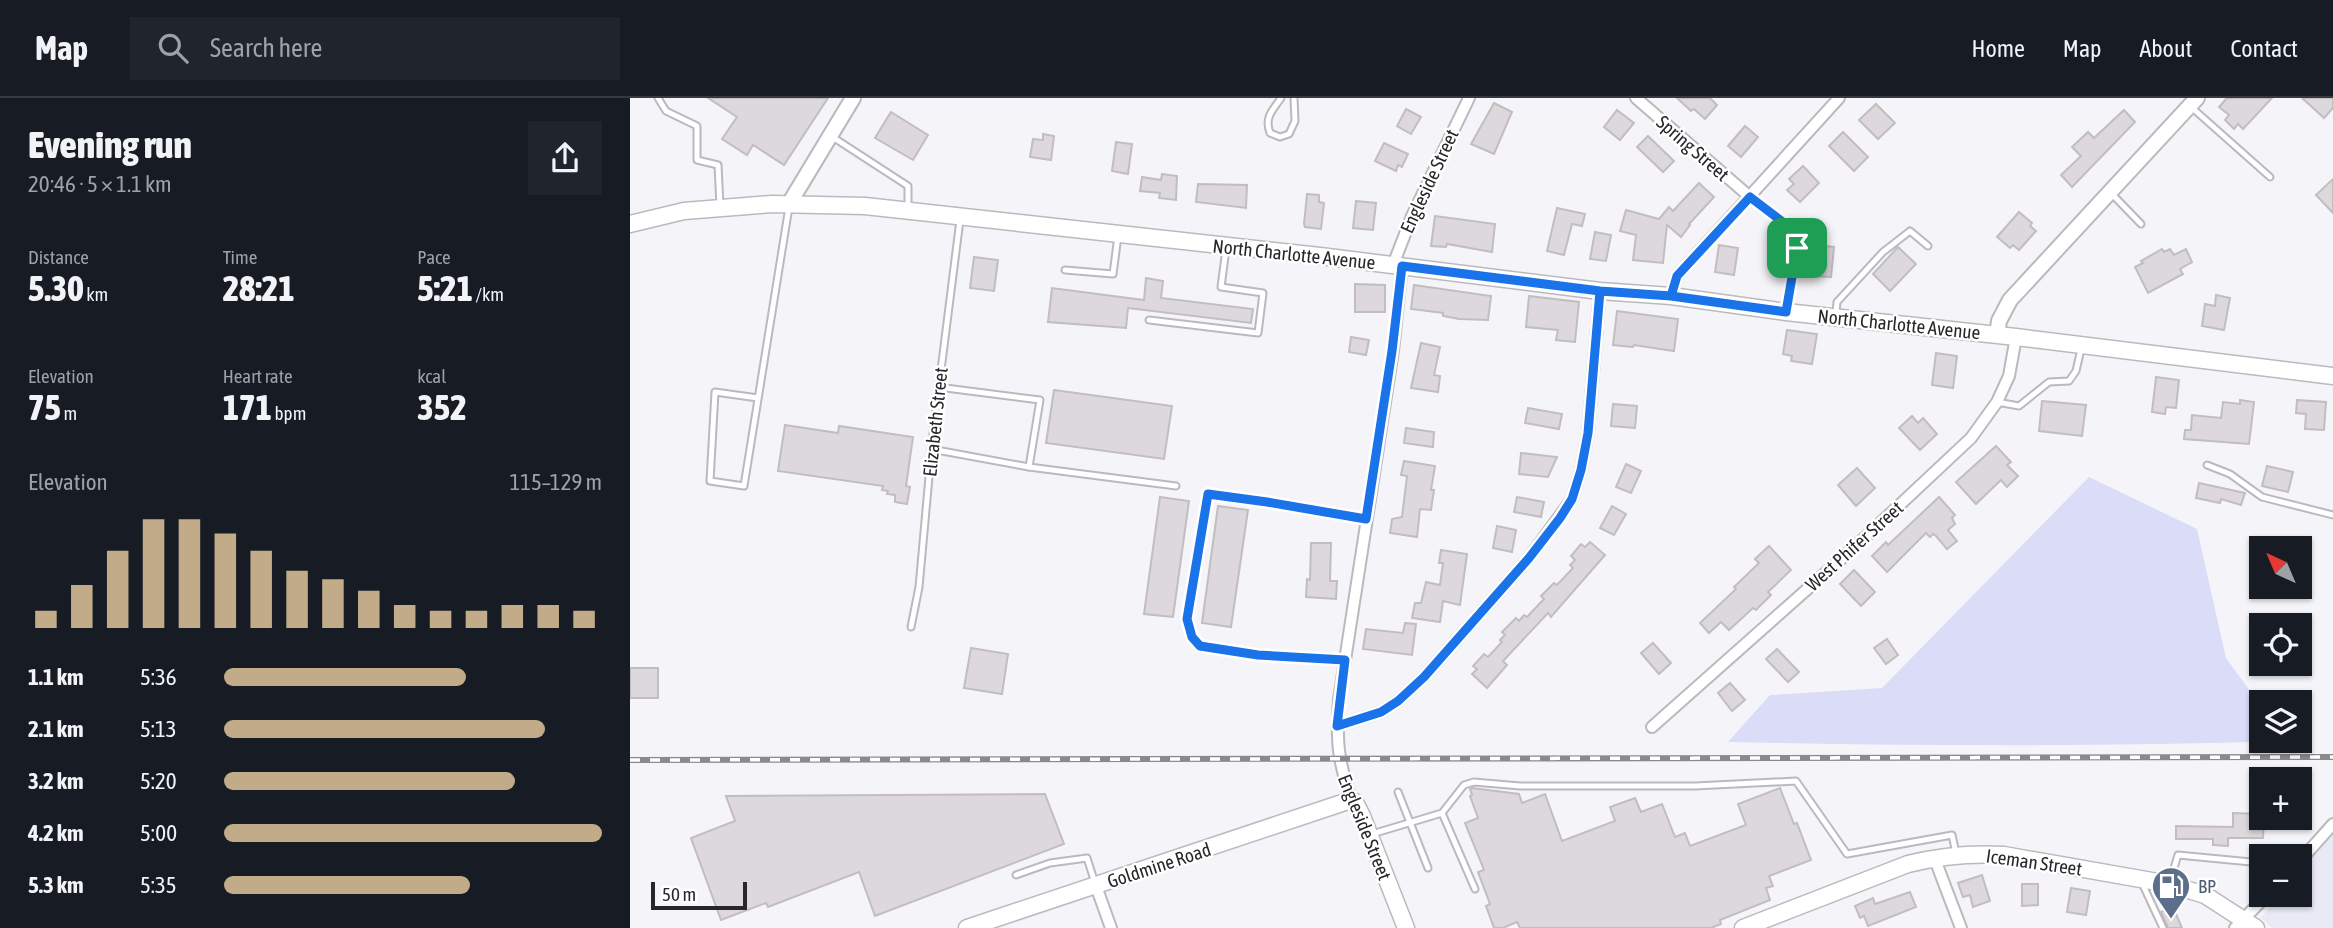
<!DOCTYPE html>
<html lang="en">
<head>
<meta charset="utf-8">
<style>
	:root { --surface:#171b24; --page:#20242c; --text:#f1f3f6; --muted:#9ea1a6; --line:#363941; --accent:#c2ab88 }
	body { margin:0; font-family:"Asap Condensed",sans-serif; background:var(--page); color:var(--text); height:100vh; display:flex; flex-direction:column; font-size:26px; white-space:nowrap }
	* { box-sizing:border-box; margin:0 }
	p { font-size:23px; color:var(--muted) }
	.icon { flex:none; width:38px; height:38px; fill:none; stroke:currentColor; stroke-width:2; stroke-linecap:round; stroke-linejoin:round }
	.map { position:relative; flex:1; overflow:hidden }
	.details { display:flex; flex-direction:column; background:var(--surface); width:630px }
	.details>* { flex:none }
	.needle { width:46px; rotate:316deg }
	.controls { position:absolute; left:1619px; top:438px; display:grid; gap:14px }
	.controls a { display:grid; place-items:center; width:63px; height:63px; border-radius:0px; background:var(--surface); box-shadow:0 2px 5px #0004; font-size:35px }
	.scale { position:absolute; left:21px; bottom:18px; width:96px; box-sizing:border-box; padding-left:7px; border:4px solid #272729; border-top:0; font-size:19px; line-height:24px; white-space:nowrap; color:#272729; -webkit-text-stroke:5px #fff; paint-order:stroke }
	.pin { position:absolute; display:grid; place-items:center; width:60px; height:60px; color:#fff; margin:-30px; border-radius:14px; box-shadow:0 4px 10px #0006 }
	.round { display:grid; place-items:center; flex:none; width:74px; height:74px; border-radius:0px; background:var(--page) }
	.head { display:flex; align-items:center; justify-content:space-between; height:119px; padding:0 28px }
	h1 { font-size:38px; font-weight:800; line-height:52px }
	.stats { display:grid; grid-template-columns:repeat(3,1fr); gap:10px; height:119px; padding:7px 28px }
	.stats div { display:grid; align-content:center }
	.stats b { font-size:35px; font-weight:800 }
	.stats small { font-size:19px; font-weight:400 }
	.stats p { font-size:19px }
	.chart { height:196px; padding:14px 28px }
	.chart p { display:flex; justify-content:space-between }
	.chart svg { width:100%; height:126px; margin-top:7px; stroke:var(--accent); stroke-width:6 }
	ul { padding:0 28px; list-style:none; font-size:23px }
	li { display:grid; grid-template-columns:112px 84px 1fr; align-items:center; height:52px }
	li i { height:18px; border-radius:9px; background:var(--accent) }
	header { display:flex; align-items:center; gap:42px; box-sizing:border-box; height:98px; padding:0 35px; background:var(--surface); border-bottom:2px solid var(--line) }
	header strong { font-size:33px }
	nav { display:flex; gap:38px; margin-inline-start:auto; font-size:24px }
	.search { width:490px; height:63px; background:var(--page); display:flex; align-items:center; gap:18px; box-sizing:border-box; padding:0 24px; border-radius:0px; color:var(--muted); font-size:26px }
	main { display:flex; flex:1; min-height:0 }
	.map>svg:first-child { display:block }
</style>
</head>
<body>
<header>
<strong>Map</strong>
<div class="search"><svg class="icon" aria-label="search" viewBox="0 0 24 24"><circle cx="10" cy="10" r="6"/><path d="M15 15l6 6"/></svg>Search here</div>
<nav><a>Home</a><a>Map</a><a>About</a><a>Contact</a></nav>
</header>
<main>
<section class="details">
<div class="head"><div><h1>Evening run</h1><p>20:46 · 5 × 1.1 km</p></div><a class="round"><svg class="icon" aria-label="share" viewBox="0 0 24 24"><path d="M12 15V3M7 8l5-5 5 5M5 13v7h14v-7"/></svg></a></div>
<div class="stats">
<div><p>Distance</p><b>5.30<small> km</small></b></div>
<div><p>Time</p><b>28:21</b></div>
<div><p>Pace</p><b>5:21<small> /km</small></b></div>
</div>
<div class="stats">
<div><p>Elevation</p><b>75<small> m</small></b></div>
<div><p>Heart rate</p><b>171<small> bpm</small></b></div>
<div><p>kcal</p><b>352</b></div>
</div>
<div class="chart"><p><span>Elevation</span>115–129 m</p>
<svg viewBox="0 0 160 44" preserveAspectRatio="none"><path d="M5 44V38M15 44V29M25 44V17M35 44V6M45 44V6M55 44V11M65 44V17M75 44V24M85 44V27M95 44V31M105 44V36M115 44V38M125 44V38M135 44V36M145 44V36M155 44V38"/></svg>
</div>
<ul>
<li><b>1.1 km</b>5:36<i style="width:64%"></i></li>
<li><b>2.1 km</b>5:13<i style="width:85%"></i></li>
<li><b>3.2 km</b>5:20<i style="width:77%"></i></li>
<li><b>4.2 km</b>5:00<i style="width:100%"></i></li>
<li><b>5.3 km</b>5:35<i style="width:65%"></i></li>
</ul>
</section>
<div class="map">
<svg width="1703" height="830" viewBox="0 0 1703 830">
	<rect width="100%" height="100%" fill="#f5f5f9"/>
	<polygon fill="#e9eaf5" points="1703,736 1703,830 1642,830 1631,820 1651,796 1670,796 1670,775"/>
	<path fill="#dbdcf8" d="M 1459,379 L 1567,431 L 1596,560 L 1631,608 L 1631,642 L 1656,643 C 1470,649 1284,648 1098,644 L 1140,597 L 1252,590 Z"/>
	<g fill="#dcd8db" stroke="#c1bdc0" stroke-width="2">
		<polygon points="78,0 198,0 154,67 123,47 117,57 92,41 107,19"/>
		<polygon points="1047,0 1080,0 1087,7 1075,21 1064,11 1061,13"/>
		<polygon points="1597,0 1642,0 1613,31 1608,26 1604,31 1595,22 1599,17 1589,9"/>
		<polygon points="1672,0 1703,0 1703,10 1694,20"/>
		<polygon points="864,5 882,14 864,56 841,46"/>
		<polygon points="1246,6 1265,25 1248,41 1229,22"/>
		<polygon points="776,11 791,19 781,36 767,28"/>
		<polygon points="987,12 1004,25 990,42 974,29"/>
		<polygon points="1494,12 1505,24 1442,89 1431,77 1451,58 1442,49 1458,34 1464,40"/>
		<polygon points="261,14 298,37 283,62 245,40"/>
		<polygon points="1115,28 1128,39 1111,59 1098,48"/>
		<polygon points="1213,34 1238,59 1224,73 1199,48"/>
		<polygon points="413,36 424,38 421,62 400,59 403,41 413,42"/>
		<polygon points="1018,38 1044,63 1033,74 1007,49"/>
		<polygon points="486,44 502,46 498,76 482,73"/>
		<polygon points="754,45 778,56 772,69 768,67 766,73 745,63"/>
		<polygon points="1173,68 1189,85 1170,104 1157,92 1164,86 1159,81"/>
		<polygon points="532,76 547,78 546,102 529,100 530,95 510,93 512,79 531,82"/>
		<polygon points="1703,81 1703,115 1686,97"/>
		<polygon points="1069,85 1084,99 1059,126 1060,127 1051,139 1037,127 1033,165 1003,162 1006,137 990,133 996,112 1029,121 1039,109 1043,113"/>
		<polygon points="568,86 617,87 616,110 566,104"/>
		<polygon points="677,96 689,97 689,104 694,105 691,131 675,129 674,126"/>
		<polygon points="726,103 746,105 743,132 723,130"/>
		<polygon points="927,110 955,116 952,128 942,126 934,157 917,153"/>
		<polygon points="1389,114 1402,125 1400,128 1406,133 1389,152 1383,147 1380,150 1367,139"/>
		<polygon points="805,118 865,126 862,154 817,146 816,149 801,148"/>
		<polygon points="965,134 981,137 976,163 960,161"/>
		<polygon points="1089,147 1108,150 1104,177 1085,174"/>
		<polygon points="1183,147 1204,149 1201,179 1180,178"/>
		<polygon points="1268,149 1286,166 1260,193 1243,176"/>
		<polygon points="1532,151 1534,154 1540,151 1544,157 1556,151 1562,164 1550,171 1553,176 1518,195 1505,169 1513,165 1511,163"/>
		<polygon points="344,159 368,162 364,193 340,190"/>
		<polygon points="516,180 533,183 531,200 623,211 621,225 498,210 496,230 418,224 422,190 514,202"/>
		<polygon points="725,186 755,187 755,214 725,214"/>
		<polygon points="784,187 861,198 858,222 829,221 813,218 813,215 781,211"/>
		<polygon points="1586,197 1600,200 1594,232 1572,228 1575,206 1585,208"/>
		<polygon points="899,198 949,204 945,244 926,242 928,232 896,229"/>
		<polygon points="987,213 1048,221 1044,253 1004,247 1003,249 983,247"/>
		<polygon points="1157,232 1187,236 1182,266 1161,263 1162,258 1153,256"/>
		<polygon points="721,239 739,242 736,257 719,254"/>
		<polygon points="791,245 810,249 804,277 810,278 808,294 781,290"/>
		<polygon points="1306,255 1327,258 1323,290 1302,287"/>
		<polygon points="1526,279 1549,282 1546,310 1536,309 1535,316 1522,314"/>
		<polygon points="424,292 542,308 534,361 416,345"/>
		<polygon points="1610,302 1624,304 1619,346 1554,341 1555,332 1561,332 1562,317 1591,320 1593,304 1610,306"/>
		<polygon points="1667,302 1696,304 1694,332 1675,331 1676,316 1666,315"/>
		<polygon points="1412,303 1456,307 1452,338 1409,333"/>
		<polygon points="983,306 1007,308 1005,330 981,328"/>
		<polygon points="898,310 932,316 929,331 895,325"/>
		<polygon points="1282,318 1288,325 1293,320 1307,336 1290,352 1269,330"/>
		<polygon points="155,327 208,335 209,328 283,339 276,388 280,389 277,406 265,404 265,397 257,396 258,393 252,392 253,388 148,373"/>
		<polygon points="776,330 804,334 803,349 774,345"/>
		<polygon points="1366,348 1381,364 1377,367 1388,378 1377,389 1371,382 1346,406 1326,384"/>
		<polygon points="891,355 927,359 918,379 889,376"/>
		<polygon points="774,363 805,368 801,392 804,392 801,412 790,411 787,439 760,435 762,421 772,419 777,378 771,377"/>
		<polygon points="996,366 1011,373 1001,395 986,389"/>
		<polygon points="1637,368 1663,374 1658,394 1632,388"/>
		<polygon points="1227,370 1245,390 1226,408 1208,387"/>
		<polygon points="1569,385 1615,395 1611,407 1591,401 1590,405 1566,400"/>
		<polygon points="530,399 559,403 543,519 514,516"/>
		<polygon points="887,399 914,404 911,419 884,414"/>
		<polygon points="1309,399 1325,417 1322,420 1325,426 1318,432 1327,443 1317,451 1306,438 1303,436 1300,439 1296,435 1257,474 1242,458 1256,444 1258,447"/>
		<polygon points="588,408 618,412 601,529 572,525"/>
		<polygon points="982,408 996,416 984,437 970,430"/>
		<polygon points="867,428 886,432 882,454 863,450"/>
		<polygon points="960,444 975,457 921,519 918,515 873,563 877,567 857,590 842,576 847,571 843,568 854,556 858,559 872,544 870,542 875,537 872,534 886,520 889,523 894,517 897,519 914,501 911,498 924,485 927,487 943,470 940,467 945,462 941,458 951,446 955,449"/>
		<polygon points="681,445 701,445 700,483 707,483 706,501 676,499 677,481 680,482"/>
		<polygon points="1139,448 1161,472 1138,494 1141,497 1126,512 1123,510 1099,532 1091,524 1079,535 1070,525 1106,491 1104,489 1129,465 1125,461"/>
		<polygon points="811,452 837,456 830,507 813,503 810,524 782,520 785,505 791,505 796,484 810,487 813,465 809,465"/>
		<polygon points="1224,472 1245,494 1231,508 1210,486"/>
		<polygon points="775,525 786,526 782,557 733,551 736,531 773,535"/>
		<polygon points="1257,541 1268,557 1256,566 1244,550"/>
		<polygon points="1023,545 1041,565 1029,576 1011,555"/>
		<polygon points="341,550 378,556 372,596 334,590"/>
		<polygon points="1147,551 1169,574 1158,584 1136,561"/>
		<rect x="0" y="570" width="28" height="30"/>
		<polygon points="1100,585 1115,602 1102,613 1088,595"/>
		<polygon points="842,690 889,696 892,705 915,696 932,743 985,723 980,709 1005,700 1011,714 1032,706 1045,739 1055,735 1060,748 1116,727 1108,706 1150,690 1164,726 1167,725 1181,762 1139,778 1143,788 1136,790 1140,802 1090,822 1091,826 1081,830 890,830 887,824 873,830 864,830 856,808 860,806 848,774 854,772 835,725 848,720 840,698 842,697 840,691"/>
		<polygon points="415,696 434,746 245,818 229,774 138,809 136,805 91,822 61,740 105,723 96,698"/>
		<polygon points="1603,715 1631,716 1631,719 1634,719 1633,740 1598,740 1598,748 1583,747 1583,741 1546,741 1546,728 1603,729"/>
		<polygon points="1352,777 1360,803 1343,809 1340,797 1333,799 1328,785"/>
		<polygon points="1392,786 1408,786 1408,807 1392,808"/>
		<polygon points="1441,790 1460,793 1456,817 1437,814"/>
		<polygon points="1280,794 1286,809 1238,828 1234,818 1230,820 1225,808 1243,800 1245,806"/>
		<polygon points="1543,809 1552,830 1538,830 1531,814"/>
	</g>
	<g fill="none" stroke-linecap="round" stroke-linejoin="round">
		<g stroke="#bababe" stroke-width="9">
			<g id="service">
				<polyline points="28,0 36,13 67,28 67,62 88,67 90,109"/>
				<path d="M 651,0 C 643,12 634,19 640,35 L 650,39 L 659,36 L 665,23 L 664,0"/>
				<polyline points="1560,8 1640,79"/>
				<polyline points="201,38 278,88 278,112"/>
				<polyline points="1480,94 1511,126"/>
				<polyline points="1120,99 1162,131 1168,142 1156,213"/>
				<polyline points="435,172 483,176 488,138"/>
				<polyline points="1206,215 1207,204 1253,154 1280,133 1298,148"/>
				<polyline points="519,222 628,235 633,195 591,189 596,151"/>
				<polyline points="128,300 85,294 80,383 114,388 159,109"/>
				<polyline points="1367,304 1389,308 1419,284 1439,283 1446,273 1451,251"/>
				<polyline points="301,351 399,369 410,302 308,289"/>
				<polyline points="1577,367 1600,376 1632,399 1703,417"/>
				<polyline points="399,369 546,388"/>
				<polyline points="281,529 289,489 303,335 330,122"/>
				<polyline points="714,562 628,557 570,548 562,539 557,521 578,396 736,421"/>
				<polyline points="768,694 798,770"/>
				<polyline points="812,715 845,791"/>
				<polyline points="742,736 812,715 834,687 844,684 890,688 1065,688 1166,683 1217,756 1322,737 1326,755"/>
				<polyline points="386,777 420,765 457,760 465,785"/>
				<polyline points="1540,783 1548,757 1621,764 1631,772"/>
				<polyline points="1512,785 1533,830"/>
			</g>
		</g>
		<g stroke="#bababe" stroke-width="14">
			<g id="minor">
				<polyline points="1006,0 1120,99"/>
				<polyline points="763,167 782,118 839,0"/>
				<polyline points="1041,198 1047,178 1209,0"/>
				<polyline points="707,628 751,614 768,603 794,579 899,460 942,401 951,372 958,335 970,193"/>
				<polyline points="1022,629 1228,446 1341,340 1367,304 1379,278 1386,239"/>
				<path d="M 721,702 C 708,661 706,644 709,601 L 763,253 L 772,168"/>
				<polyline points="1304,759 1331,830"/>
				<polyline points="1670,763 1703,726"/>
				<polyline points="466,788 481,830"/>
				<polyline points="1605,830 1638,796"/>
			</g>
		</g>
		<g stroke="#bababe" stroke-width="18">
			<g id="tertiary">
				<polyline points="159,106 223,0"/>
				<polyline points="1367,237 1369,223 1380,202 1567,0"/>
			</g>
		</g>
		<g stroke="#bababe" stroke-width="19">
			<g id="secondary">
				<polyline points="0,126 54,113 142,106 235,108 690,158 970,193 1041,198 1156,214 1386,239 1703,278"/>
				<polyline points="337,830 721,702 725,704 732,718 776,830"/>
				<path d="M 1113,830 L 1278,766 C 1310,758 1341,755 1374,757 L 1539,786 L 1575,797 L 1626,830"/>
			</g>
		</g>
		<use href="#service" stroke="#fff" stroke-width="5"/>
		<use href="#minor" stroke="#fff" stroke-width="10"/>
		<use href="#tertiary" stroke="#fff" stroke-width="14"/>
		<use href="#secondary" stroke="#fff" stroke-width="16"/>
		<g stroke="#8a8a8d" stroke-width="6">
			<polyline id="rail" points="0,662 1703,659"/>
		</g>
		<use href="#rail" stroke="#fff" stroke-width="3.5" stroke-dasharray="10" stroke-linecap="butt"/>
	</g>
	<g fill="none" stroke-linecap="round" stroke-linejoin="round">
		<g stroke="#fff" stroke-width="14">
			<polyline id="route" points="1167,150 1156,214 1041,198 970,193 772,168 762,253 736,421 637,404 578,396 557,521 562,539 570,548 628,557 715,562 707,628 751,614 768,603 794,579 899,460 930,420 942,401 951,372 958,335 970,193 1041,198 1047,178 1120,99 1162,131 1168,142 1167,150"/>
		</g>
		<use href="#route" stroke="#1a73e8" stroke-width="9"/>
	</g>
	<defs>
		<g id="fuel-pin" transform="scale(2.0125)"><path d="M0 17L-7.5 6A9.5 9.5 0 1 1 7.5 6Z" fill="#5c6f8a" stroke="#fff"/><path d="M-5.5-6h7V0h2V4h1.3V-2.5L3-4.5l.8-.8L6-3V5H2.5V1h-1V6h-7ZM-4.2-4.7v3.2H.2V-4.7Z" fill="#fff"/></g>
	</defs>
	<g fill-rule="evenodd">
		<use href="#fuel-pin" x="1541" y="788"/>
	</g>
	<g text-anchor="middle" stroke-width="5" stroke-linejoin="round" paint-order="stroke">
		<g font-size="19" fill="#272729" stroke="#fff">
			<text transform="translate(1063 50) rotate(41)" y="7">Spring Street</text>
			<text transform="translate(799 83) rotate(-65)" y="7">Engleside Street</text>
			<text transform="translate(664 156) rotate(6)" y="7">North Charlotte Avenue</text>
			<text transform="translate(1269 226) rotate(6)" y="7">North Charlotte Avenue</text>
			<text transform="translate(305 324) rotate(-84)" y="7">Elizabeth Street</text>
			<text transform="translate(1224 448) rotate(-42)" y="7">West Phifer Street</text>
			<text transform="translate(735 729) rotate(68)" y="7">Engleside Street</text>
			<text transform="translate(1404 764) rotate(8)" y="7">Iceman Street</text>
			<text transform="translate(529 767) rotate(-18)" y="7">Goldmine Road</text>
		</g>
		<g font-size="19" fill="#4e5e75" stroke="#fff" text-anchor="start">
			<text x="1568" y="795">BP</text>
		</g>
	</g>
</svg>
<div class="controls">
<a><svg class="needle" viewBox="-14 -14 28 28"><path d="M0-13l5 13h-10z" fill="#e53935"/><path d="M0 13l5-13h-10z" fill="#9ea1a6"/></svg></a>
<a><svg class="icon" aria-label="locate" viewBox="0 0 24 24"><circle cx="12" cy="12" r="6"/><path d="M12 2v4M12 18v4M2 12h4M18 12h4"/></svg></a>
<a><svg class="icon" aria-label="layers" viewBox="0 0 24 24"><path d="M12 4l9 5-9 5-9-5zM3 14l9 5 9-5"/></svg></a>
<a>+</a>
<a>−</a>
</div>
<div class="scale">50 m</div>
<div class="pin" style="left:1167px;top:150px;background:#1e9e55"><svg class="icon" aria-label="arrive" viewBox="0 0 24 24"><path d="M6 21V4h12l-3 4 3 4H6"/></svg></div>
</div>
</main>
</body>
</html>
